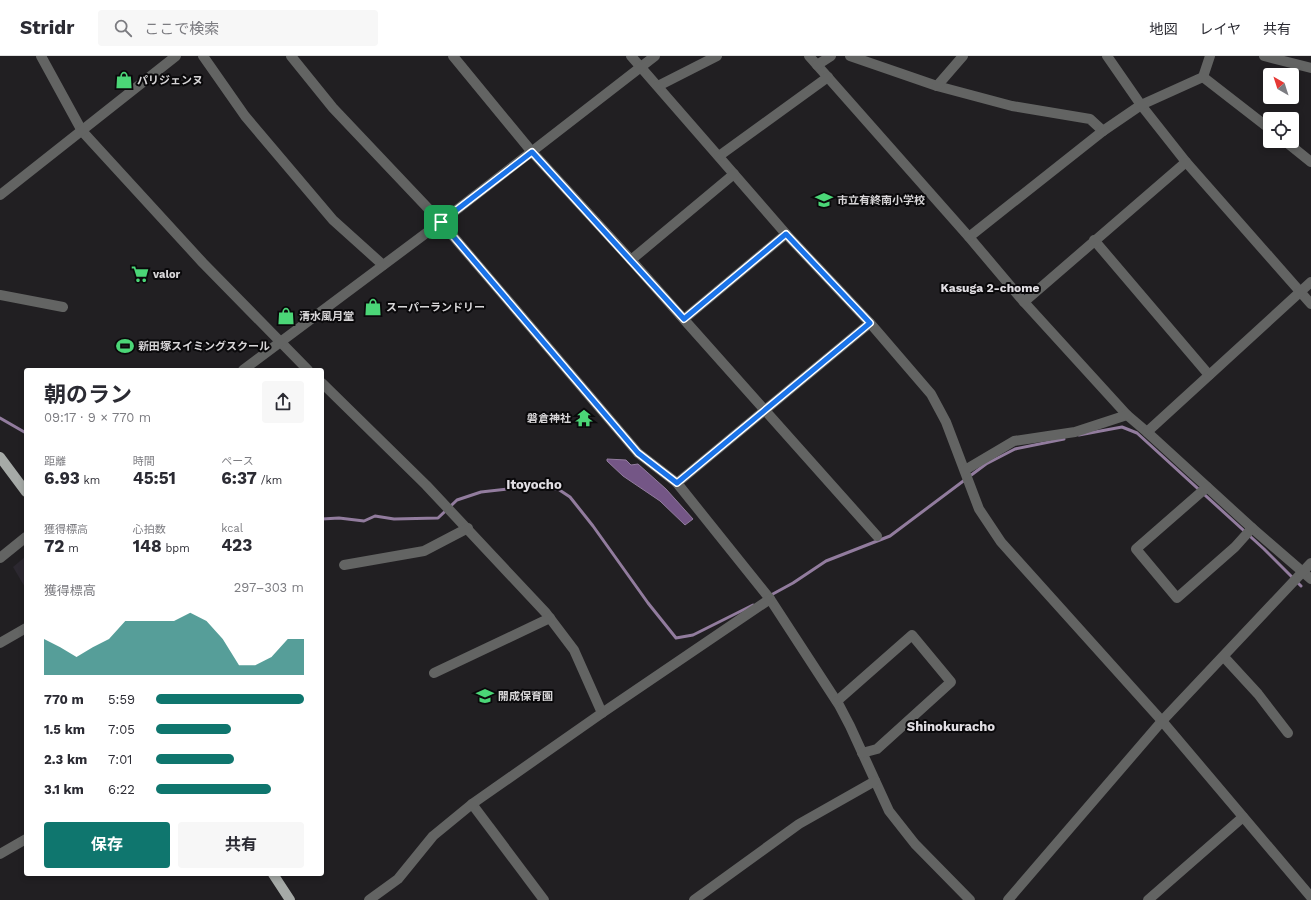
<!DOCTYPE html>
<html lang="ja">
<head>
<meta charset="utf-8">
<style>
	:root { --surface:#fff; --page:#f7f7f7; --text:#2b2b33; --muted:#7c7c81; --line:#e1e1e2; --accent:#0f766e }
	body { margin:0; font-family:"Work Sans","Noto Sans JP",sans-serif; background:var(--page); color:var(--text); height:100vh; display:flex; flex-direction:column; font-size:15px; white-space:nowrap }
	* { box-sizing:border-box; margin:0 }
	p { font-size:13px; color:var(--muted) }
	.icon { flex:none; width:22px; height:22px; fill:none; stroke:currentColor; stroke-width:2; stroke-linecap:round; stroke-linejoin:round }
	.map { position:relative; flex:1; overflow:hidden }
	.details { position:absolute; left:24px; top:312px; width:300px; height:508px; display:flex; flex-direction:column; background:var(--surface); border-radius:4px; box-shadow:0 2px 6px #0003 }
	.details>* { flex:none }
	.needle { width:26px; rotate:321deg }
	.controls { position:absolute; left:1263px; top:12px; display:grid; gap:8px }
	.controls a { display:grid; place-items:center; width:36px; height:36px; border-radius:4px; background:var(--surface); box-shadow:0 2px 6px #0003; font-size:20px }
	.pin { position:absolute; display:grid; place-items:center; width:34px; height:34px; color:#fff; margin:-17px; border-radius:8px; box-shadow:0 2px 6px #0006 }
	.round { display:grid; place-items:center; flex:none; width:42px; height:42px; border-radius:4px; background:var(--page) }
	.headline { display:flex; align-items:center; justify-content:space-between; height:68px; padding:0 20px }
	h1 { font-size:22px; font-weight:700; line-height:30px }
	.metrics { display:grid; grid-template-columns:repeat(3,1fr); gap:6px; height:68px; padding:4px 20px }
	.metrics div { display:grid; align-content:center }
	.metrics b { font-size:17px; font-weight:700 }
	.metrics small { font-size:11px; font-weight:400 }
	.metrics p { font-size:11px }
	.chart { height:112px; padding:8px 20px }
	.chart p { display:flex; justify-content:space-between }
	.chart svg { width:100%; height:72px; margin-top:4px; fill:var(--accent); opacity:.7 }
	.primary-button { display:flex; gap:8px; margin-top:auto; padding:8px 20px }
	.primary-button a { flex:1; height:46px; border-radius:4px; background:var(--accent); color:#fff; font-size:16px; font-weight:700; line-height:46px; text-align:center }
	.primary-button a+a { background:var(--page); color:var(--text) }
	ul { padding:0 20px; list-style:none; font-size:13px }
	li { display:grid; grid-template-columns:64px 48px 1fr; align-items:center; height:30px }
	li i { height:10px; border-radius:5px; background:var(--accent) }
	header { display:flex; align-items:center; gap:24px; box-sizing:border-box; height:56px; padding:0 20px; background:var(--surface); border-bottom:1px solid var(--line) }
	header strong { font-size:19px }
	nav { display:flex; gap:22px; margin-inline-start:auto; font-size:14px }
	.search { width:280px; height:36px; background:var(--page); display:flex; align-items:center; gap:10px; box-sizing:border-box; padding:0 14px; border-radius:4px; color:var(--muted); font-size:15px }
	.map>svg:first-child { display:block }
</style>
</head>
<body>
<header>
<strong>Stridr</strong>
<div class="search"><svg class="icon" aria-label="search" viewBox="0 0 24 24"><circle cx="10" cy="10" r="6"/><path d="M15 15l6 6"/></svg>ここで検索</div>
<nav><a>地図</a><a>レイヤ</a><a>共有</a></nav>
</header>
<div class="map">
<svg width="1311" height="844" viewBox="0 0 1311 844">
	<rect width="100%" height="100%" fill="#211f22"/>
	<polygon fill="#2c2830" points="26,500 26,533 13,511"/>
	<polygon fill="#745686" stroke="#927c9e" points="607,403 626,404 631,409 638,408 666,433 693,463 685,469 660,445 623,420 607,405"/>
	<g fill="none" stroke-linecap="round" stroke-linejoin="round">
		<g stroke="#927c9e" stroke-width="3">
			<polyline points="0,362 26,377"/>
			<polyline points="1079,379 1122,371 1137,377 1264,493 1301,530"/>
			<polyline points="322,463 339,462 364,465 375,460 394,463 438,462 457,444 481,436 527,431 558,433 570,441 593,470 648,547 676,582 693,579 753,549"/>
			<polyline points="771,539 793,527 826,505 890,480 986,408 1015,393 1064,383"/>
		</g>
		<g stroke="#636463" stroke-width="10">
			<polyline points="41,0 82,75 203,207 308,314"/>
			<polyline points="203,0 245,60 333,164 383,209"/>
			<polyline points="291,0 333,52 441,166 638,397 677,427 770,543 839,649 850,670 889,755 915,788 970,844"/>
			<polyline points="453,0 532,96 631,204 877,480"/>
			<polyline points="631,0 786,178 870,267 931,338 946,366 979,453 1001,486 1162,665 1311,841"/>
			<polyline points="809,0 969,181 1024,246 1127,359 1147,376 1252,472 1311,523"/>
			<polyline points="850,0 937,30 1012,50 1090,63 1103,75"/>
			<polyline points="1107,0 1141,49 1186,106 1311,248"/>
			<polyline points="1264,0 1311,12"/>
			<polyline points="817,9 831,0"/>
			<polyline points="1203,21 1270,73"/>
			<polyline points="658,30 717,0"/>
			<polyline points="937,30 963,0"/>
			<polyline points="1285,85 1311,106"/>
			<polyline points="719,100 828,21"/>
			<polyline points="0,139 176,0"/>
			<polyline points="969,181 1103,75 1141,49 1203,21 1210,0"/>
			<polyline points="1094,184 1209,319"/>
			<polyline points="631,204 734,118"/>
			<polyline points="0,239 63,251"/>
			<polyline points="1024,246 1186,106"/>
			<polyline points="684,263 786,178"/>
			<polyline points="243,314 441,166 655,0"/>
			<polyline points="322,327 426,429 546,557 574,594 602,657"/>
			<polyline points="1147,376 1311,226"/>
			<polyline points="965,414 1014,385 1075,376 1127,359"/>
			<polyline points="677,427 870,267"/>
			<polyline points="1207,431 1136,493 1177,542 1235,491 1252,472"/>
			<polyline points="0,502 26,481"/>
			<polyline points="344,509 424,495 468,472"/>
			<polyline points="0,587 26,572"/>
			<polyline points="1224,601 1258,638 1288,677"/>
			<polyline points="434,617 550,562"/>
			<polyline points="837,645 912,579 951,626 877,693 862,697"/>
			<polyline points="472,748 544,844"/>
			<polyline points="0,798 26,783"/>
			<polyline points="369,844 398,823 433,780 472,748 602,657 770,543"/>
			<polyline points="694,844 799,768 875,725"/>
			<polyline points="1008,844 1162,665 1311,507"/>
			<polyline points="1148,844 1243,761"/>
		</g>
		<g stroke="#a6aaa7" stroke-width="10">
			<polyline points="0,401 26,436"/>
			<polyline points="273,818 290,844"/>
		</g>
	</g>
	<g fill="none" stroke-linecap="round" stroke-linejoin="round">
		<g stroke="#fff" stroke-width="8">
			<polygon id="route" points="532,96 684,263 786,178 870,267 677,427 638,397 441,166"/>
		</g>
		<use href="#route" stroke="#1a73e8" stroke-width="5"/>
	</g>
	<defs>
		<g id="shop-bare" transform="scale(1.38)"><path d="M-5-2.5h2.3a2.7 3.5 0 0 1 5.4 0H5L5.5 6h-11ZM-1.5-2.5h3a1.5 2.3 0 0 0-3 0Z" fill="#4bd677" stroke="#0a090b" stroke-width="2.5" paint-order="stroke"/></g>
		<g id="school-bare" transform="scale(1.38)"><path d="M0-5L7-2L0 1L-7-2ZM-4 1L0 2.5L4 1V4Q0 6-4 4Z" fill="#4bd677" stroke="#0a090b" stroke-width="2.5" paint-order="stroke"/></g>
		<g id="supermarket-bare" transform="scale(1.38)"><path d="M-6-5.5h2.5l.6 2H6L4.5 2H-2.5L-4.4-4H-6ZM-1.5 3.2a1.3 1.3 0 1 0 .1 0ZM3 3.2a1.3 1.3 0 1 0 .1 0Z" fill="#4bd677" stroke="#0a090b" stroke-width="2.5" paint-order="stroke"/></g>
		<g id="stadium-bare" transform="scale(1.38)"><path d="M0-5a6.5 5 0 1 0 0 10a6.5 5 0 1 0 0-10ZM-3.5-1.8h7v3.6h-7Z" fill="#4bd677" stroke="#0a090b" stroke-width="2.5" paint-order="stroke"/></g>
		<g id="temple-bare" transform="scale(1.38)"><path d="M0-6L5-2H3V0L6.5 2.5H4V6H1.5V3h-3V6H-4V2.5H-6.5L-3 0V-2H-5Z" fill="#4bd677" stroke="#0a090b" stroke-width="2.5" paint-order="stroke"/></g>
	</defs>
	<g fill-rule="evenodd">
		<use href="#shop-bare" x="124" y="24"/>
		<use href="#school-bare" x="824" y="144"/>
		<use href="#supermarket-bare" x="140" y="218"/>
		<use href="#shop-bare" x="373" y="251"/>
		<use href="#shop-bare" x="286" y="260"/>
		<use href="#stadium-bare" x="125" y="290"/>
		<use href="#temple-bare" x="584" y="362"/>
		<use href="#school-bare" x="485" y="640"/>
	</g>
	<g text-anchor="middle" stroke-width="4" stroke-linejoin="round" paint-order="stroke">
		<g font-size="11" font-weight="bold" fill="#d7d5d7" stroke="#0a090b" text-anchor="start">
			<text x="137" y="28">パリジェンヌ</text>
			<text x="837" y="148">市立有終南小学校</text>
			<text x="153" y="222">valor</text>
			<text x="386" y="255">スーパーランドリー</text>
			<text x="299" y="264">清水風月堂</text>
			<text x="138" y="294">新田塚スイミングスクール</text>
			<text x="571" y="366" text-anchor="end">磐倉神社</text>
			<text x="498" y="644">開成保育園</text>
		</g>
		<g font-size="12" font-weight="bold" fill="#e1dee3" stroke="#0a090b">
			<text x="990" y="236">Kasuga 2-chome</text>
		</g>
		<g font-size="13" font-weight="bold" fill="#e1dee3" stroke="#0a090b">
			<text x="534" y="433">Itoyocho</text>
			<text x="951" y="675">Shinokuracho</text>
		</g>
	</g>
</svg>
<div class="controls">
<a><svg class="needle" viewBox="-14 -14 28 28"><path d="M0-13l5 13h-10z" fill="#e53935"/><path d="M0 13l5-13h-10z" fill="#7c7c81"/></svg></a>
<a><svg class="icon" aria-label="locate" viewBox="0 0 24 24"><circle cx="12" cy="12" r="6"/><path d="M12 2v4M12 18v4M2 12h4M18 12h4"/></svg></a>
</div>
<div class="pin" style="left:441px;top:166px;background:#1e9e55"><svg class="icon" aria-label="arrive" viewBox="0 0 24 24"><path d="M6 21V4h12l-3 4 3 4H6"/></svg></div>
<section class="details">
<div class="headline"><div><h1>朝のラン</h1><p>09:17 · 9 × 770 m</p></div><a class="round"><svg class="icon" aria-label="share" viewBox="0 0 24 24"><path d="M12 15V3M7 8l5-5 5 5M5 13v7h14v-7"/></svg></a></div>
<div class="metrics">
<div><p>距離</p><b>6.93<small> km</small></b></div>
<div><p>時間</p><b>45:51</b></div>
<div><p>ペース</p><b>6:37<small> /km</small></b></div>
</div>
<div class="metrics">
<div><p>獲得標高</p><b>72<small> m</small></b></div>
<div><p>心拍数</p><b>148<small> bpm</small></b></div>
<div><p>kcal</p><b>423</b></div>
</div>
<div class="chart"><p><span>獲得標高</span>297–303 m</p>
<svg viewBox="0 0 160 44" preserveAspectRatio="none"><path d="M0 44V22L10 27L20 33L30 27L40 22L50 11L60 11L70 11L80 11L90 6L100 11L110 22L120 38L130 38L140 33L150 22L160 22V44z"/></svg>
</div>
<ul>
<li><b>770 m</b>5:59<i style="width:100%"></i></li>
<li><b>1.5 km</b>7:05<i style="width:51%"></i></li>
<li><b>2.3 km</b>7:01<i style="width:53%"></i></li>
<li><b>3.1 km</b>6:22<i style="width:78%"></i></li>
</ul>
<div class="primary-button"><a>保存</a><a>共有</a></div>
</section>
</div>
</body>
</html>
